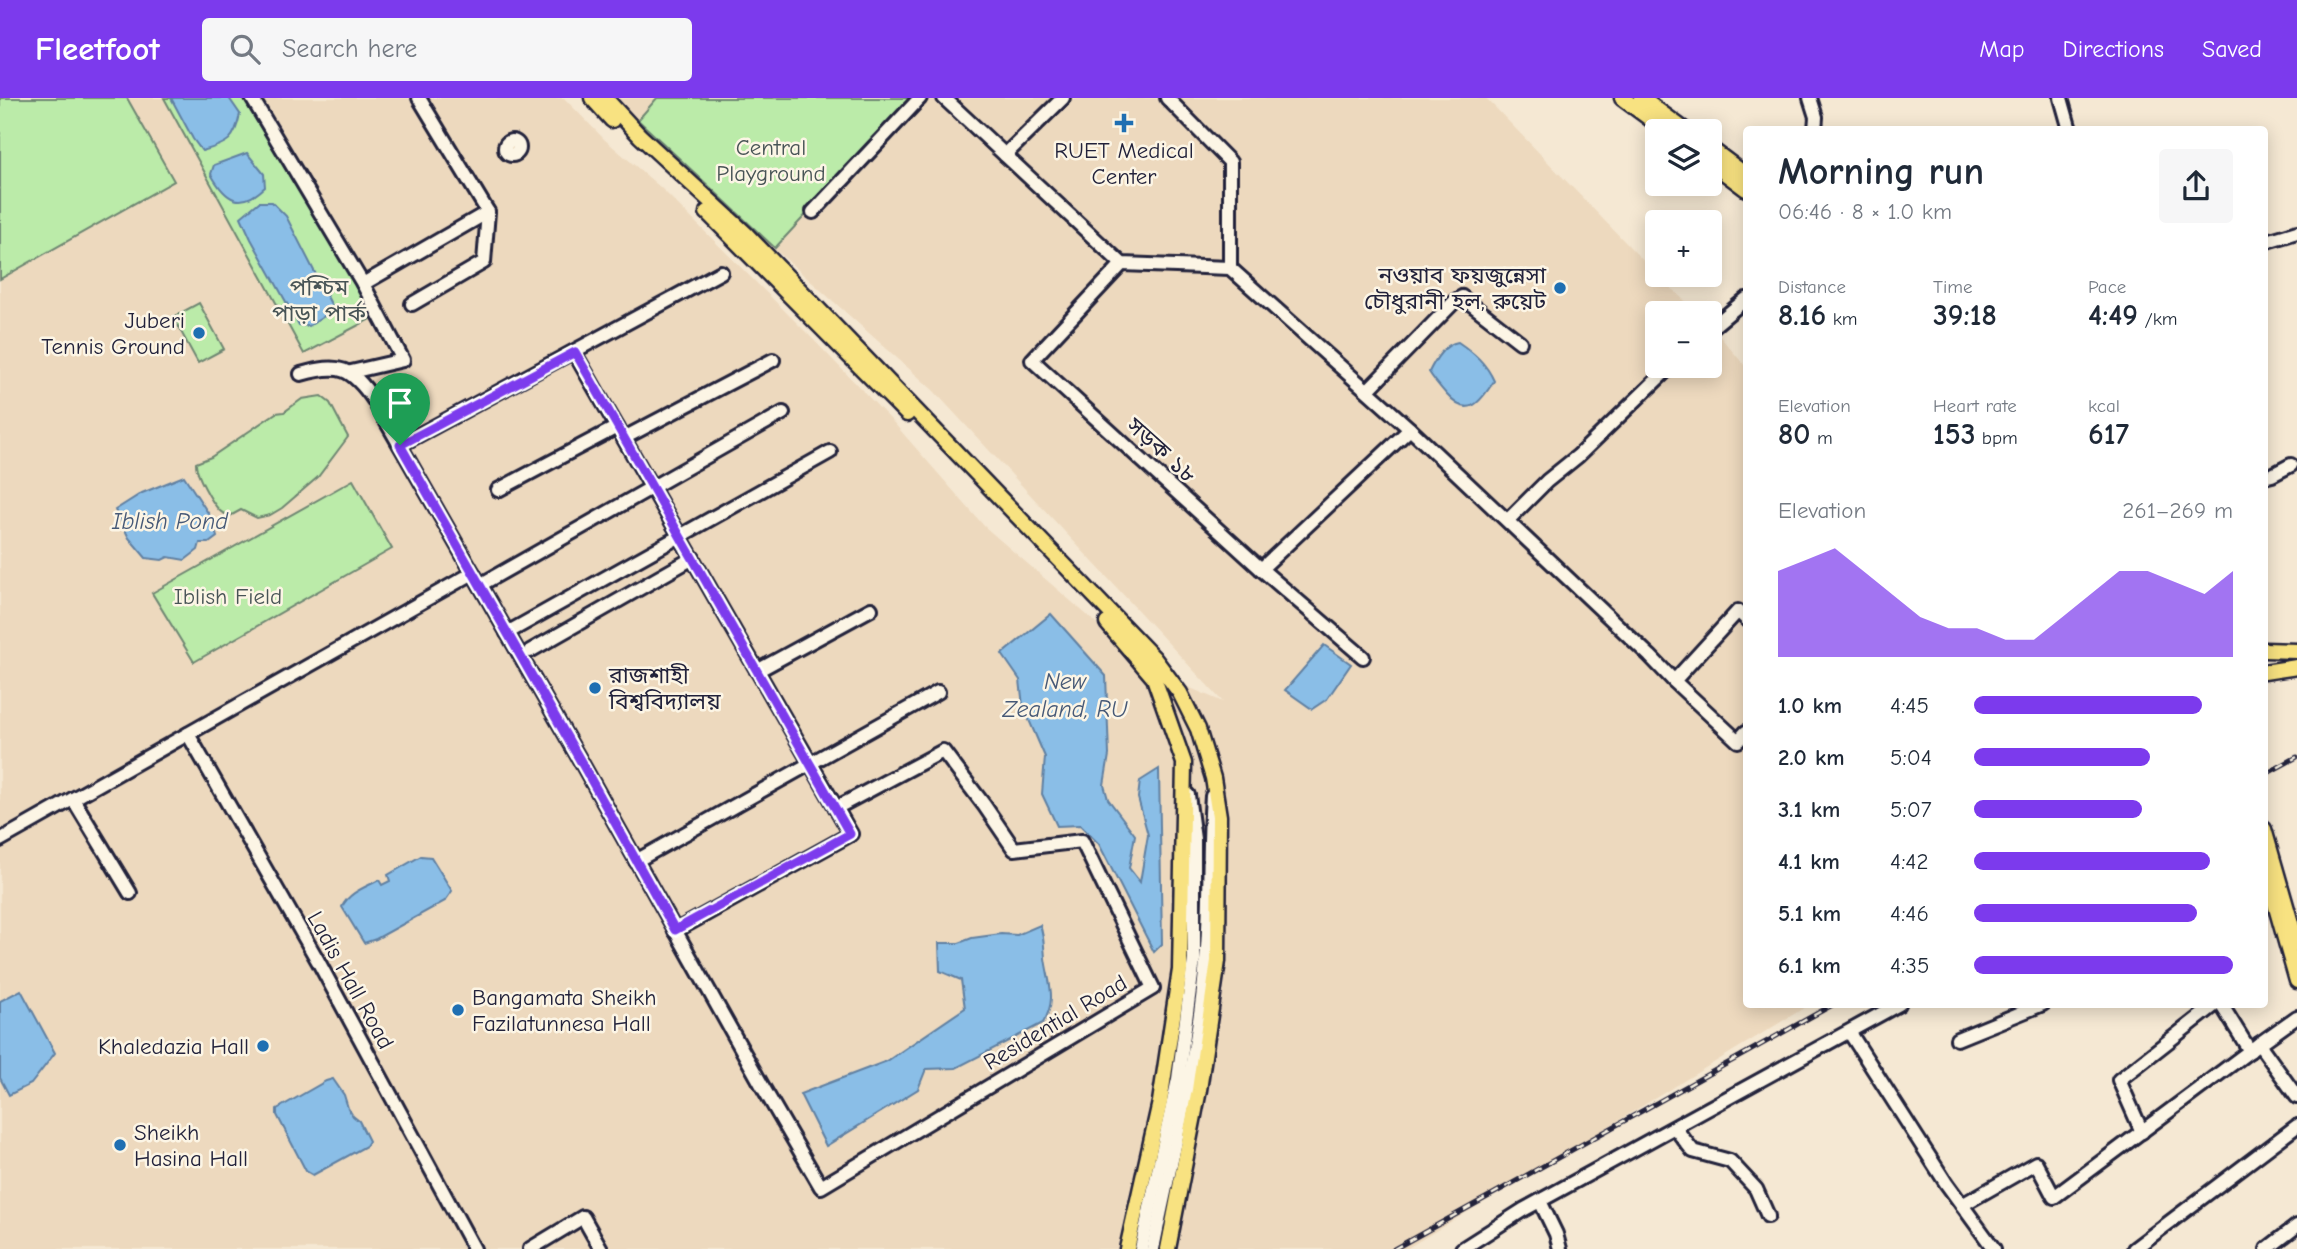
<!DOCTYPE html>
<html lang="en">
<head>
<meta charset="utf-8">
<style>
	:root { --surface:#fff; --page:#f6f6f7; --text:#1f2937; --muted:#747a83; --accent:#7c3aed }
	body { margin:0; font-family:"Comic Neue","Noto Sans Bengali",sans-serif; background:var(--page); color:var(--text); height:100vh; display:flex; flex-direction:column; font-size:26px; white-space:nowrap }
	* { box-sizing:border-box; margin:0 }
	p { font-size:23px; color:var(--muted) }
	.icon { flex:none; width:38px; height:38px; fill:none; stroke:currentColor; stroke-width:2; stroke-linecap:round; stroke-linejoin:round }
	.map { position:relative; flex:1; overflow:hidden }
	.side { position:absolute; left:1743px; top:28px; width:525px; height:882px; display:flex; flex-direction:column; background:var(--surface); border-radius:7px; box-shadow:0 4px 18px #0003 }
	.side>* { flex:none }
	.fabs { position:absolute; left:1645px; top:21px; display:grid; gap:14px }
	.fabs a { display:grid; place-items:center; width:77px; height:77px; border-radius:7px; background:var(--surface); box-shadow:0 4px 18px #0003; font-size:35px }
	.pin { position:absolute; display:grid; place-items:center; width:60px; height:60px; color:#fff; margin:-72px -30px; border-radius:50% 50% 50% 0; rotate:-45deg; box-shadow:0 0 7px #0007 }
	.pin .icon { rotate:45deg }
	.round { display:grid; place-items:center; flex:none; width:74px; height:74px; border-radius:7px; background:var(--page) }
	.summary { display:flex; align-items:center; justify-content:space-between; height:119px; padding:0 35px }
	h1 { font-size:38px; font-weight:600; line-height:52px }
	.stats { display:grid; grid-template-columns:repeat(3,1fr); gap:10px; height:119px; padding:7px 35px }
	.stats div { display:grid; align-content:center }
	.stats b { font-size:30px; font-weight:600 }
	.stats small { font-size:19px; font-weight:400 }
	.stats p { font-size:19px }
	.chart { height:196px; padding:14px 35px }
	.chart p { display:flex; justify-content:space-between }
	.chart svg { width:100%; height:126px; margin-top:7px; fill:var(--accent); opacity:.7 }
	ul { padding:0 35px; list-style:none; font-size:23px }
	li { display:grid; grid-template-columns:112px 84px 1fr; align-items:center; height:52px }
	li i { height:18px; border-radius:9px; background:var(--accent) }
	header { display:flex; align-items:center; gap:42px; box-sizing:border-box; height:98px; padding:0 35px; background:var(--accent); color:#fff }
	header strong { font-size:33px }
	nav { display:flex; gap:38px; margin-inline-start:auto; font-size:24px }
	.search { width:490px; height:63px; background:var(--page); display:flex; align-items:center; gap:18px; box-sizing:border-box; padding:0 24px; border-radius:7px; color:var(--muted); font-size:26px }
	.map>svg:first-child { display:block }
</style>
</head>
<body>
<header>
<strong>Fleetfoot</strong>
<div class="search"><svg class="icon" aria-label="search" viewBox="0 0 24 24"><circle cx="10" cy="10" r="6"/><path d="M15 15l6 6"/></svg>Search here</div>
<nav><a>Map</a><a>Directions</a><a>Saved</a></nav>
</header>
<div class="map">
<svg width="2297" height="1151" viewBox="0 0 2297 1151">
	<rect width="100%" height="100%" fill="#f5e8d3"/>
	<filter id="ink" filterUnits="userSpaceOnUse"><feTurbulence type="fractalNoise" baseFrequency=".0143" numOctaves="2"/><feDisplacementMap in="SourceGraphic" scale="14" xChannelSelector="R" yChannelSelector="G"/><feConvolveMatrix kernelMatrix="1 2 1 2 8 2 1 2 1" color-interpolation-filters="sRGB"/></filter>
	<g filter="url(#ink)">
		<polygon fill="#edd9be" points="0,0 564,0 604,41 660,89 805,233 893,324 985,429 1153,574 1223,604 933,292 670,58 616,0 1486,0 1657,177 1698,215 1657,215 1657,268 1710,268 1710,227 1746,269 1746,906 1809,907 1406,1151 0,1151"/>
		<g fill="#bbeba9" stroke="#6e8672" stroke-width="2">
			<polygon points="0,0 127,0 174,83 0,181"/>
			<polygon points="164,0 243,0 374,219 304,256"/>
			<polygon points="657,0 914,0 775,150 638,22"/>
			<polygon points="199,205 224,251 198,265 173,219"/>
			<path d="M 321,298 L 330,305 L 348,339 L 318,379 L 282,410 L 270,417 L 257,420 L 241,412 L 230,418 C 226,416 223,416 220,413 C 212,405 195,375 196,365 L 211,359 L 276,315 L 284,314 L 302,301 Z"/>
			<polygon points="353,382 392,451 194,564 152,495"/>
		</g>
		<g fill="#8abee7" stroke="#6080a2" stroke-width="2">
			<path d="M 171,0 L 229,0 L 240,16 C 235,42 228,46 202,53 L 193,41 Z"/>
			<path d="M 247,55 L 264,76 L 265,89 C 241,112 226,103 211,76 L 214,67 Z"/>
			<polygon points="259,104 272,104 286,118 334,212 309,228 299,227 251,141 241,119"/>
			<path d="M 1458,244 C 1474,255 1486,265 1494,283 C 1480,305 1468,321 1447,297 C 1440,289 1434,282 1429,274 C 1435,262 1444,246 1458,244 Z"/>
			<polygon points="184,378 212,421 217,439 209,445 200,445 198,452 185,462 168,459 162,462 146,460 129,440 115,412 142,395"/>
			<polygon points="1051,516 1106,578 1109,657 1104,687 1108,701 1135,737 1129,770 1140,784 1148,737 1138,700 1140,683 1159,671 1162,846 1154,854 1099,746 1080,727 1057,728 1042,696 1045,659 1023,608 1020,582 1002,556"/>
			<polygon points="1324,547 1351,566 1327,601 1312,611 1285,592"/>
			<path d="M 421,758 L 431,759 L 452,793 L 445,803 L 376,841 L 364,845 L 342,809 C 349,794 366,789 379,782 L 382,787 L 390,783 L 388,777 Z"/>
			<path d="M 1040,827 C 1044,838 1044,848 1045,860 C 1048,884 1058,901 1043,925 L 956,970 L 926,971 L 918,991 L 826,1048 L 800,996 L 887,963 L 965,910 L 961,882 L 940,873 L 939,845 L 959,845 L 972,840 L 1001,836 L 1017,837 Z"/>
			<polygon points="21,892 55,955 31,986 9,997 0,980 0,903"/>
			<polygon points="333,981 344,997 348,1010 353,1018 359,1023 369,1043 366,1048 313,1077 306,1073 277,1017 277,1011 326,983"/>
		</g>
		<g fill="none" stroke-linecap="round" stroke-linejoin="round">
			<g stroke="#22223b" stroke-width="18">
				<g id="minor">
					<polyline points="252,0 363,186 488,114 419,0"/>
					<polyline points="944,0 1122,166 1230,170 1410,331 1650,558 1674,583"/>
					<polyline points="1167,0 1230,64 1230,170"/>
					<polyline points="1810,0 1816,19 1815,32"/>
					<polyline points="2061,0 2070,32"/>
					<circle cx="512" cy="50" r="7"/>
					<polyline points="1005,57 1063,0"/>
					<polyline points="813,114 920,0"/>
					<polyline points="2264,144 2297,134"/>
					<polyline points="1122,166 1032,262 1261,471 1363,559"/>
					<polyline points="412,206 484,164 488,114"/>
					<polyline points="1710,231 1746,201"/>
					<polyline points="574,254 851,736 675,833"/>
					<polyline points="351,274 403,262 363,186"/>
					<path d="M 301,276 C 340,265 351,269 374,302 L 580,662 L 764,991 L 821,1089 L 1153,890 L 1082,743 L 1014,751 L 984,707 L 943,653 L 836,710"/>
					<polyline points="1368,292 1455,203 1462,199 1520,244"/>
					<polyline points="624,340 773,262"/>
					<polyline points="400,347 721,174"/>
					<polyline points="2264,379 2272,377 2291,367"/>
					<polyline points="498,392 617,329"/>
					<polyline points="1508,422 1547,383 1578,358 1671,268"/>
					<polyline points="1261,471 1410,331"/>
					<polyline points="480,487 783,315"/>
					<polyline points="1746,521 1738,513 1674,583 1738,643 1746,634"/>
					<polyline points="507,535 830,354"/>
					<polyline points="530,553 693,460"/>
					<polyline points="757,573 871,511"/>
					<polyline points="188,636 318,863 474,1151"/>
					<polyline points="73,701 130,795"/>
					<polyline points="0,742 473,475"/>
					<polyline points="636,763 938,594"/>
					<polyline points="2221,906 2250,953"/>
					<polyline points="2297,919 2259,946 2297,999"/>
					<polyline points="1850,935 1946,1085 1994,1151"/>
					<polyline points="1957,941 2043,906"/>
					<polyline points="1675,1030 1693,1053 1730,1063 1756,1091 1768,1118"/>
					<polyline points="2142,1034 2119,982 2216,906"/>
					<polyline points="1540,1103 1556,1136 1560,1151"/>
					<polyline points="1962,1107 2036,1065 2054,1099 2259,946"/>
					<polyline points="530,1151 583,1119 601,1151"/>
					<polyline points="1141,1151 1178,981 1194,862 1194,741 1188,697"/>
					<path d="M 1153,1151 C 1172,1055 1198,960 1206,863 C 1211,808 1208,753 1212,698"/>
					<polyline points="1462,1151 1523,1112 1899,906"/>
					<polyline points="2134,1151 2297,1028"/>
					<polyline points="2267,1151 2297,1128"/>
				</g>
			</g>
			<g stroke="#22223b" stroke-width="19">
				<g id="major">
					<polyline points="592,0 612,22"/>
					<polyline points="605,0 640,38 747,137 1153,559 1180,595 1198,631 1213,680 1219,718 1218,863 1199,992 1168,1151"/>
					<polyline points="1622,0 1667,33"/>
					<polyline points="1641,0 1686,33"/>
					<polyline points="1710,50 1746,77"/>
					<polyline points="1710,64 1746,91"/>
					<polyline points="707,114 907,316"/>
					<polyline points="1107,525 1154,580 1184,665 1180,872 1160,1004 1127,1151"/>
					<polyline points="2264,552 2297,553"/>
					<polyline points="2264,574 2297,569"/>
					<polyline points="2264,731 2297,846"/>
					<polyline points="2264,767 2297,883"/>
				</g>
			</g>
			<use href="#minor" stroke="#fcf5e5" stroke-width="12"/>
			<use href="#major" stroke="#f8e281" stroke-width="14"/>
			<g stroke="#22223b" stroke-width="5">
				<g id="rail">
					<polyline points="2264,677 2297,659"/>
					<polyline points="1394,1151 1834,906"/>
				</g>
			</g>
			<use href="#rail" stroke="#fcf5e5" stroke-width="2.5" stroke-dasharray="8" stroke-linecap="butt"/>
		</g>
	</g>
	<g fill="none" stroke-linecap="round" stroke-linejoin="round" filter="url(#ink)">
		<g stroke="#fff" stroke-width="14">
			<polygon id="route" points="575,254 850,736 675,832 580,662 400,347"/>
		</g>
		<use href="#route" stroke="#7c3aed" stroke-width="9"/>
	</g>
	<g fill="#1f6fb2" stroke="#fcf5e5" stroke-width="2.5">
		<path d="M1120.5 14.5h7v7h7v7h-7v7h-7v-7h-7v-7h7z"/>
		<circle cx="1560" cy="190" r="7"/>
		<circle cx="199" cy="235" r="7"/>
		<circle cx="595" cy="590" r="7"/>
		<circle cx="458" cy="912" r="7"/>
		<circle cx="263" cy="948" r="7"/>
		<circle cx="120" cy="1047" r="7"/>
	</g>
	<g text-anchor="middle" stroke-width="5" stroke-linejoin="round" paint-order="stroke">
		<g font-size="23" fill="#485456" stroke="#fcf5e5">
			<text x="771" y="57">Central<tspan x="771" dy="26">Playground</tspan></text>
			<text x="319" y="197">পশ্চিম<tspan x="319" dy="26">পাড়া পার্ক</tspan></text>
			<text x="228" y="506">Iblish Field</text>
		</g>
		<g font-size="23" fill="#22223b" stroke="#fcf5e5" text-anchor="end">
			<text x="1124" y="60" text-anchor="middle">RUET Medical<tspan x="1124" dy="26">Center</tspan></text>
			<text x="1546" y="185">নওয়াব ফয়জুন্নেসা<tspan x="1546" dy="26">চৌধুরানী হল, রুয়েট</tspan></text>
			<text x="185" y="230">Juberi<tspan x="185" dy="26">Tennis Ground</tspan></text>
			<text x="609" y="585" text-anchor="start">রাজশাহী<tspan x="609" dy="26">বিশ্ববিদ্যালয়</tspan></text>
			<text x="472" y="907" text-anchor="start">Bangamata Sheikh<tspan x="472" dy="26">Fazilatunnesa Hall</tspan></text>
			<text x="249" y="956">Khaledazia Hall</text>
			<text x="134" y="1042" text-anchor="start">Sheikh<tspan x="134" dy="26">Hasina Hall</tspan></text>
		</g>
		<g font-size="23" fill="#22223b" stroke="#fcf5e5">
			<text transform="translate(1162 352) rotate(42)" y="8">সড়ক ১৮</text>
			<text transform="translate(351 882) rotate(61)" y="8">Ladis Hall Road</text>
			<text transform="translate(1055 924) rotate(-31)" y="8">Residential Road</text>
		</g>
		<g font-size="24" font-style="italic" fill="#465977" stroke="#fcf5e5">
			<text x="170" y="431">Iblish Pond</text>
			<text x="1065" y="591">New<tspan x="1065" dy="28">Zealand, RU</tspan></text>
		</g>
	</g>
</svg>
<div class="fabs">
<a><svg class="icon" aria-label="layers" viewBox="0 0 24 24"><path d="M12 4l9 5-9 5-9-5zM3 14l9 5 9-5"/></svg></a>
<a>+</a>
<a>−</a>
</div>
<div class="pin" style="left:400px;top:347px;background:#1e9e55"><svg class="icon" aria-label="arrive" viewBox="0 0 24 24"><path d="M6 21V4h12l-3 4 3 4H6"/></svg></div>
<section class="side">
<div class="summary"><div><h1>Morning run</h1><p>06:46 · 8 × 1.0 km</p></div><a class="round"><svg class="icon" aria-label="share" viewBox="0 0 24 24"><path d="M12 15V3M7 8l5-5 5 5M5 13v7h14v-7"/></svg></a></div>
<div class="stats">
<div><p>Distance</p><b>8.16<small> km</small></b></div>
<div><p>Time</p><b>39:18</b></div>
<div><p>Pace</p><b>4:49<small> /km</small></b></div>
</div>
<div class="stats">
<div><p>Elevation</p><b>80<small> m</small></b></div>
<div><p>Heart rate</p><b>153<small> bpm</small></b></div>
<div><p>kcal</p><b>617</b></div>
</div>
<div class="chart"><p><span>Elevation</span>261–269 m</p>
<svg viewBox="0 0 160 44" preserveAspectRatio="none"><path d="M0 44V14L10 10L20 6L30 14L40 22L50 30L60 34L70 34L80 38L90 38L100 30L110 22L120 14L130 14L140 18L150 22L160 14V44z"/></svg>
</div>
<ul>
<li><b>1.0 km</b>4:45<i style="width:88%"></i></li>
<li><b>2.0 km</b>5:04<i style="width:68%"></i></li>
<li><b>3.1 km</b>5:07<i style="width:65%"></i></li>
<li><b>4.1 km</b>4:42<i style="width:91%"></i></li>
<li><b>5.1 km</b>4:46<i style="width:86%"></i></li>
<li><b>6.1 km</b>4:35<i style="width:100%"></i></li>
</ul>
</section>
</div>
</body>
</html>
